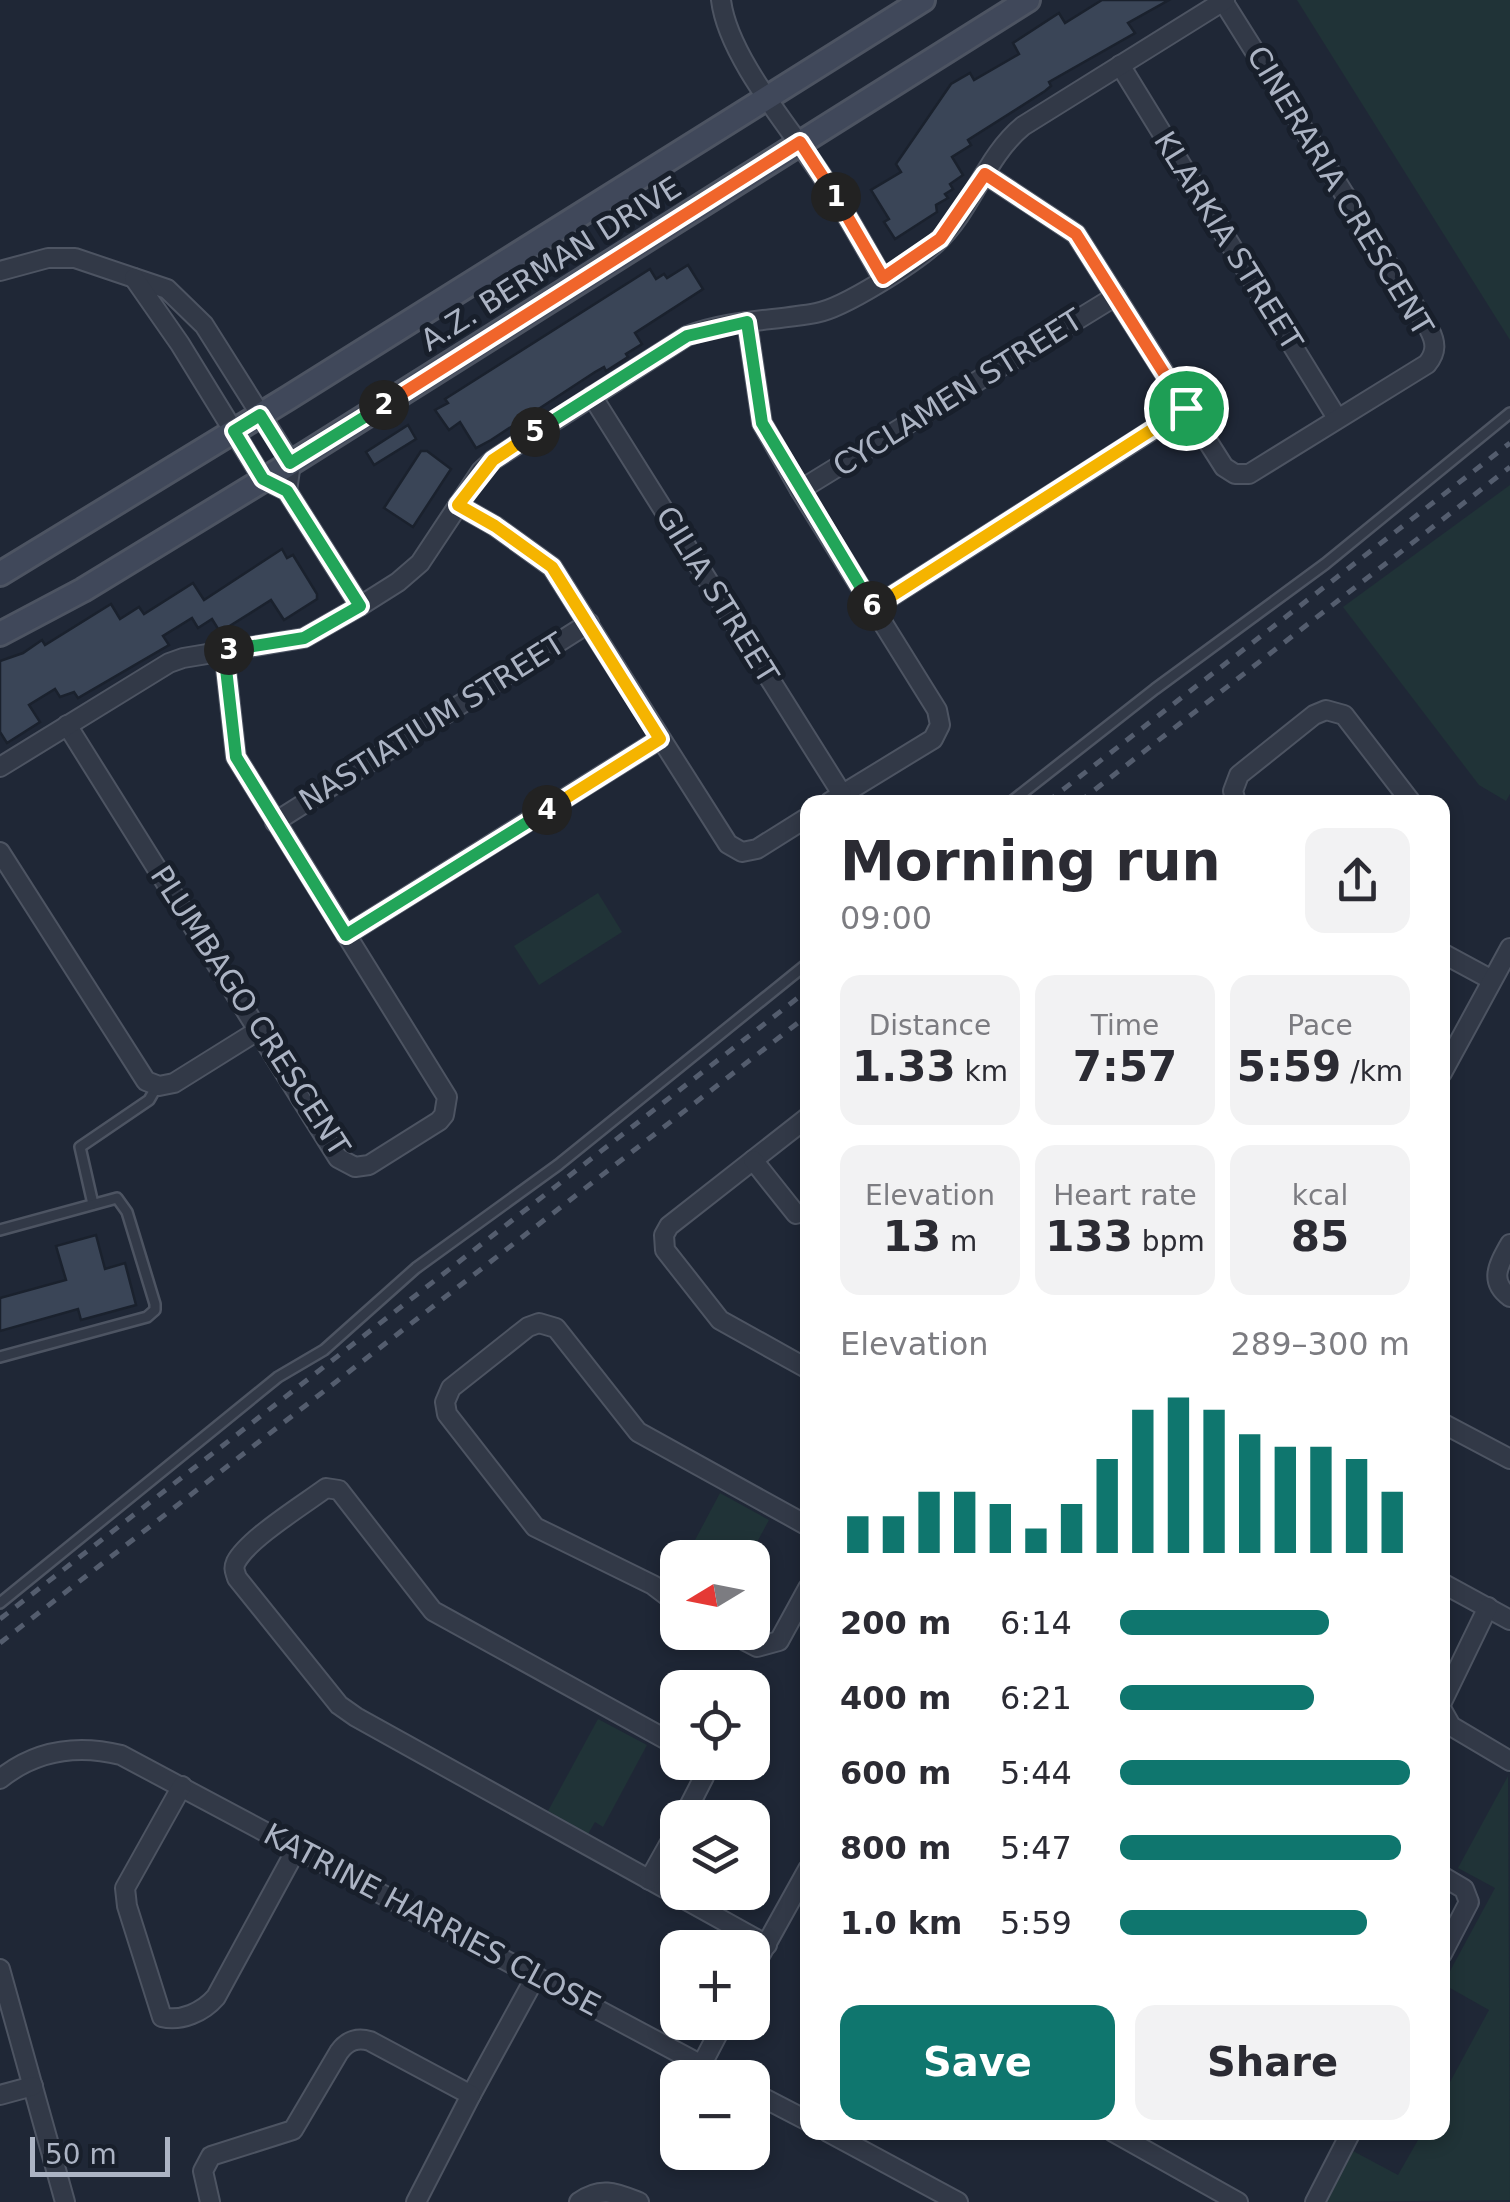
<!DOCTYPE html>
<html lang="en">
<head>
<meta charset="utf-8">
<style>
	:root { --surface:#fff; --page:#f2f2f3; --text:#2b2b33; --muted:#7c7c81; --accent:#0f766e }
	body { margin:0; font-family:"DejaVu Sans",sans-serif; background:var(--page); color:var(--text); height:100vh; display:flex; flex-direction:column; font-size:38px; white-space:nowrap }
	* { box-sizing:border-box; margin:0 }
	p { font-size:32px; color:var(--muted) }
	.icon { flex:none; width:55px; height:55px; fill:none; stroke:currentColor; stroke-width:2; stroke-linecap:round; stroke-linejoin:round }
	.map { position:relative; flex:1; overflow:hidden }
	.sheet { position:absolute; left:800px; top:795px; width:650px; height:1345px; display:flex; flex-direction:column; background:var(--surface); border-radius:20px; box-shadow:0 5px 15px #0003 }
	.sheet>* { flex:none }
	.needle { width:65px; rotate:260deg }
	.fabs { position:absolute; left:660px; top:1540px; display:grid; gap:20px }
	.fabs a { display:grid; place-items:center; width:110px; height:110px; border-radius:20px; background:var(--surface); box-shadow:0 5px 15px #0003; font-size:50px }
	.scale { position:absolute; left:30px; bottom:25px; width:140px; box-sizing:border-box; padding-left:10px; border:5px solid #acb4c4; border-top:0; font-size:28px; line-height:35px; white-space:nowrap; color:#acb4c4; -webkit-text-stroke:8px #181f2b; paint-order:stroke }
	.pin { position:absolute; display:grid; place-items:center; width:85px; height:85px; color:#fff; margin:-42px; border:5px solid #fff; border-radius:50%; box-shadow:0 2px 10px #0007 }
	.km { position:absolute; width:50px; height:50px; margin:-25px; border-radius:50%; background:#222; color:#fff; font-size:28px; line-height:50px; text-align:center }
	.round { display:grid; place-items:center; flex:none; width:105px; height:105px; border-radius:20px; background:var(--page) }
	.overview { display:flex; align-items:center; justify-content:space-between; height:170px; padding:0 40px }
	h1 { font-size:55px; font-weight:800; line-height:75px }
	.stats { display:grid; grid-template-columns:repeat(3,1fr); gap:15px; height:170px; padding:10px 40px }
	.stats div { display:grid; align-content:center; border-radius:20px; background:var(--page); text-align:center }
	.stats b { font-size:42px; font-weight:800 }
	.stats small { font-size:28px; font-weight:400 }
	.stats p { font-size:28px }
	.chart { height:280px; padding:20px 40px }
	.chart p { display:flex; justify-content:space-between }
	.chart svg { width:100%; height:180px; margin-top:10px; stroke:var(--accent); stroke-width:6 }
	.button { display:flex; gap:20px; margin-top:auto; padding:20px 40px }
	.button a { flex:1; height:115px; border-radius:20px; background:var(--accent); color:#fff; font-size:40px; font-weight:800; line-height:115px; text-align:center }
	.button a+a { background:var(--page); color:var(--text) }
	ul { padding:0 40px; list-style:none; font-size:32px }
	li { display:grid; grid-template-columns:160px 120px 1fr; align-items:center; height:75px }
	li i { height:25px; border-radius:12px; background:var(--accent) }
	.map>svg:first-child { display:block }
</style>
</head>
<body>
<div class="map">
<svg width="1510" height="2202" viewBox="0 0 1510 2202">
	<rect width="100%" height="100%" fill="#1f2736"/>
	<g fill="#203337">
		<polygon points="1297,0 1510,0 1510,340"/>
		<polygon points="1510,485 1510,794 1506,801 1479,785 1343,607"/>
		<polygon points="598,893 622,932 539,985 514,946"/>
		<polygon points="720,1493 769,1520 749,1557 686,1557"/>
		<polygon points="598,1719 647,1745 603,1827 595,1822 588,1834 548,1811"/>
		<polygon points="1508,1776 1510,2200 1325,2202 1353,2151 1398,2175 1422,2133 1442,2132 1443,2095 1489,2010 1443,1984 1495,1888 1458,1868"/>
	</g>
	<g fill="#3a4557" stroke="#1a212d" stroke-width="2.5">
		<polygon points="1102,0 1169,0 1128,23 1135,33 1049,82 1051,86 1045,91 968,140 971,145 952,157 963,175 950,184 953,189 945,194 948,198 936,205 937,212 895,239 884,222 889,219 871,190 901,172 896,164 951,84 970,73 974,80 1019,54 1013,43 1059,13 1065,23"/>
		<polygon points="688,265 703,289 635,333 642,344 626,354 628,357 606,371 604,367 595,372 491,440 476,448 460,422 449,430 435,410 448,403 445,399 650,269 656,279 664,274 667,278"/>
		<polygon points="408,425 416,439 374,465 366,452"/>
		<polygon points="421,451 427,451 451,469 413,527 384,508"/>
		<polygon points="282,549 287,558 293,555 317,594 317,599 284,620 271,600 220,632 212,619 198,628 192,618 163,636 169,645 78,698 74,692 60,697 55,689 29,705 40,722 7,743 0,732 0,661 23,653 42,640 45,645 111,604 120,619 139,607 144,614 193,583 204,600"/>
		<polygon points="96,1235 105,1269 125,1263 136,1305 81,1320 78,1309 0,1331 0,1298 66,1280 56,1246"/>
	</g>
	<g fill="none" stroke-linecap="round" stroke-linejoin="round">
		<g stroke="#4d5462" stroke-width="14">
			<g id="service">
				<polyline points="1011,802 1155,689 1325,564 1510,413"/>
				<polyline points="93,1204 80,1147 149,1100 157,1086"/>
				<polyline points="0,1230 117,1198 127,1212 155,1304 155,1310 147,1317 0,1357"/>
				<polyline points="0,1603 278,1377 324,1350 416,1268 558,1165 808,963"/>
			</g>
		</g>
		<g stroke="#4d5462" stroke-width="22">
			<g id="minor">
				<path d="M 721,0 C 728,58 792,130 824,179 C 845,211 864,245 883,279"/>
				<polyline points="1120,65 1337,418"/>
				<path d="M 985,174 L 1076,234 L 1224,467 L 1235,474 L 1249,474 L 1427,364 C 1437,352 1436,342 1429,329 L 1223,1"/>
				<polyline points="0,271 48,258 75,258 167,289 204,325 291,463 287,491"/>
				<polyline points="134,278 180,344 263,479 287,491 360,606"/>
				<polyline points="747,322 762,423 800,490 937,710 940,725 933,739 830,802"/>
				<polyline points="592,396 842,794"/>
				<polyline points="800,490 1116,296"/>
				<polyline points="458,505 495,526 552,567 728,844 742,852 757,849 808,817"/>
				<polyline points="873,608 1187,408"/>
				<polyline points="67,725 338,1158 355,1167 369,1165 439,1121 444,1115 447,1097 236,757 224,651"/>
				<path d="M 0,767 L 169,663 L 183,658 L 304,638 L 360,606 L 398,582 L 420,563 L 481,471 L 493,460 L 687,336 C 727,320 773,321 816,313 C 844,308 914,263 936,243 C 972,210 985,157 1023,126 L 1225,0"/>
				<polyline points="1236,802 1233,791 1239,775 1314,715 1326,710 1344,715 1411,802"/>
				<polyline points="275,822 589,623"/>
				<polyline points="0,852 146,1081 159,1086 174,1083 259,1030"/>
				<polyline points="346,935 660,739"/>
				<polyline points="1442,953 1492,980"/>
				<polyline points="1442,1073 1510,948"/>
				<polyline points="808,1117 669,1226 664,1235 665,1250 720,1320 808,1369"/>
				<polyline points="753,1160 796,1214"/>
				<path d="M 1510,1244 C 1499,1264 1488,1281 1510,1297"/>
				<polyline points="1442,1423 1510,1459"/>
				<polyline points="1442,1583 1510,1620"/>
				<polyline points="678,1604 653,1585 535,1527 447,1414 445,1402 451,1388 528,1327 539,1323 556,1328 638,1432 808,1526"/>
				<polyline points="728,1632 757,1647 779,1641 808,1588"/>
				<polyline points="1442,1702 1488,1607"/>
				<polyline points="1442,1710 1451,1726 1510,1761"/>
				<path d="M 678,1746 L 433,1611 L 339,1490 L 326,1488 C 303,1505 248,1539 236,1562 C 233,1569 235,1571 237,1578 L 339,1705 L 356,1717 L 767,1945"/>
				<path d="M 0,1779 C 36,1750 76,1744 121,1755 L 726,2078"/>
				<path d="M 182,1786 L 125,1888 L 127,1906 L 162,2017 C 181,2022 203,2012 216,1997 L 297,1848"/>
				<polyline points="683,1818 704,1777 702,1762"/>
				<polyline points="1442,1876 1464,1889 1469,1902 1442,1954"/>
				<polyline points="649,1880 678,1828"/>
				<polyline points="0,1969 65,2202"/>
				<polyline points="752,1970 808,1869"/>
				<polyline points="702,2064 724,2022"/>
				<polyline points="752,2092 808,2121"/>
				<polyline points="0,2095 33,2086"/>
				<polyline points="471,2095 536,1976"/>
				<polyline points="828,2132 958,2202"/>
				<polyline points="1113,2132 1238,2202"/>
				<path d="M 210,2202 L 203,2171 L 211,2156 L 293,2130 L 339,2052 C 347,2041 357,2037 370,2041 L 471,2095 L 416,2202"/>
				<path d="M 579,2202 C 601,2186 616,2193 639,2202"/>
				<polyline points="1315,2202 1351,2132"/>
			</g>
		</g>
		<g stroke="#4d5462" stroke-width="28">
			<g id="secondary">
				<polyline points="0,574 288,398 923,0"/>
				<polyline points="0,634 83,590 291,463 1028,0"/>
			</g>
		</g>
		<use href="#service" stroke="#323947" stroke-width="9"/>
		<use href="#minor" stroke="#323947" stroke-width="18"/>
		<use href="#secondary" stroke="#40485a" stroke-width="22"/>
		<g stroke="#545d6e" stroke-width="5" stroke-dasharray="10 10" stroke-linecap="butt">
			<polyline points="1047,802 1510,443"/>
			<polyline points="1079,802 1510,467"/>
			<polyline points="0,1619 808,990"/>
			<polyline points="0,1643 808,1015"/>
		</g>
	</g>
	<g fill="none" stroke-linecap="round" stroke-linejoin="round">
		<g stroke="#fff" stroke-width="20">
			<polyline id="split-1" points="836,197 883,278 940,239 985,174 1076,234 1186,408"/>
		</g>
		<g stroke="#fff" stroke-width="20">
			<polyline id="split-2" points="384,405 800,142 836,197"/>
		</g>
		<g stroke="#fff" stroke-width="20">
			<polyline id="split-3" points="229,650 304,638 360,606 287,491 263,479 234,431 260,415 290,463 384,405"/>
		</g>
		<g stroke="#fff" stroke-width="20">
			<polyline id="split-4" points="229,650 224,651 236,757 346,935 547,810"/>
		</g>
		<g stroke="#fff" stroke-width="20">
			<polyline id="split-5" points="535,432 493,460 458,505 495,526 552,567 660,739 547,810"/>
		</g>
		<g stroke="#fff" stroke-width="20">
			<polyline id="split-6" points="535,432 687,336 747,322 762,423 872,606"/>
		</g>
		<g stroke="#fff" stroke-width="20">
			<polyline id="split-7" points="872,606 873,608 1186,408"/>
		</g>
		<use href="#split-1" stroke="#f0652b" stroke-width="12"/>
		<use href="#split-2" stroke="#f0652b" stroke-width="12"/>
		<use href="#split-3" stroke="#22a559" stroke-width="12"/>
		<use href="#split-4" stroke="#22a559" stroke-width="12"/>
		<use href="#split-5" stroke="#f5b400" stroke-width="12"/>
		<use href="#split-6" stroke="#22a559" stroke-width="12"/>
		<use href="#split-7" stroke="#f5b400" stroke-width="12"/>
	</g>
	<g text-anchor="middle" stroke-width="10" stroke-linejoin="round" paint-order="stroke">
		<g font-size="30" fill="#acb4c4" stroke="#181f2b">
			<text transform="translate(1340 191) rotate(59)" y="10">CINERARIA CRESCENT</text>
			<text transform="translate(1228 241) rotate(58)" y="10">KLARKIA STREET</text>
			<text transform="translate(551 264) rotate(-32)" y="10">A.Z. BERMAN DRIVE</text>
			<text transform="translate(958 393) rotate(-32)" y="10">CYCLAMEN STREET</text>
			<text transform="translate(717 595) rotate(58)" y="10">GILIA STREET</text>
			<text transform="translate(432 722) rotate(-32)" y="10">NASTIATIUM STREET</text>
			<text transform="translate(250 1011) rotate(57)" y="10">PLUMBAGO CRESCENT</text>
			<text transform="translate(432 1920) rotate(28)" y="10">KATRINE HARRIES CLOSE</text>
		</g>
	</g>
</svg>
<div class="fabs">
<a><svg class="needle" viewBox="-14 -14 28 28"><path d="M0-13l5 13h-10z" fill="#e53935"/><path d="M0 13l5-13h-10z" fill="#7c7c81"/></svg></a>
<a><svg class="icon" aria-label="locate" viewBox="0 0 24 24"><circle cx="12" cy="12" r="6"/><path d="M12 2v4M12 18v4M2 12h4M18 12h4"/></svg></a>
<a><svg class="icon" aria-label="layers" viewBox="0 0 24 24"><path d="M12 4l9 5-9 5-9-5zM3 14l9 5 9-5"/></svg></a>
<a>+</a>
<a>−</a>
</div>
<div class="scale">50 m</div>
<div class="pin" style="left:1186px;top:408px;background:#1e9e55"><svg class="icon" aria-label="arrive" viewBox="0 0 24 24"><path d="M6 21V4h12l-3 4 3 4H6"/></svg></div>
<b class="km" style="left:836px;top:197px">1</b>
<b class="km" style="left:384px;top:405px">2</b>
<b class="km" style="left:229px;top:650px">3</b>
<b class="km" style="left:547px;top:810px">4</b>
<b class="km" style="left:535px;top:432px">5</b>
<b class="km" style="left:872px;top:606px">6</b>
<section class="sheet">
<div class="overview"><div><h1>Morning run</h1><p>09:00</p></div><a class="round"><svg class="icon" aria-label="share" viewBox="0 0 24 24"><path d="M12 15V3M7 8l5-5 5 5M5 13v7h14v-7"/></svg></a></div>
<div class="stats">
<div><p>Distance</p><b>1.33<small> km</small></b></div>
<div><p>Time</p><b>7:57</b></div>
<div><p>Pace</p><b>5:59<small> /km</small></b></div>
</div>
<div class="stats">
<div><p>Elevation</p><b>13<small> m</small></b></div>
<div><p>Heart rate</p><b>133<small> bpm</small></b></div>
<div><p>kcal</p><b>85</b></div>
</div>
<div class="chart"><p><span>Elevation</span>289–300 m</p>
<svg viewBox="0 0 160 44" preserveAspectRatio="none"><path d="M5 44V35M15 44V35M25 44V29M35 44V29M45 44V32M55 44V38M65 44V32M75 44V21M85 44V9M95 44V6M105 44V9M115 44V15M125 44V18M135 44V18M145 44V21M155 44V29"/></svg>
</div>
<ul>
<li><b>200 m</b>6:14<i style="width:72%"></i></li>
<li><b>400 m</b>6:21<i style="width:67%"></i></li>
<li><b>600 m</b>5:44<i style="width:100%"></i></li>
<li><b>800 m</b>5:47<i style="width:97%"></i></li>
<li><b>1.0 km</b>5:59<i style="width:85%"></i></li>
</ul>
<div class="button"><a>Save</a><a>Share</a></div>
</section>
</div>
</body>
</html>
